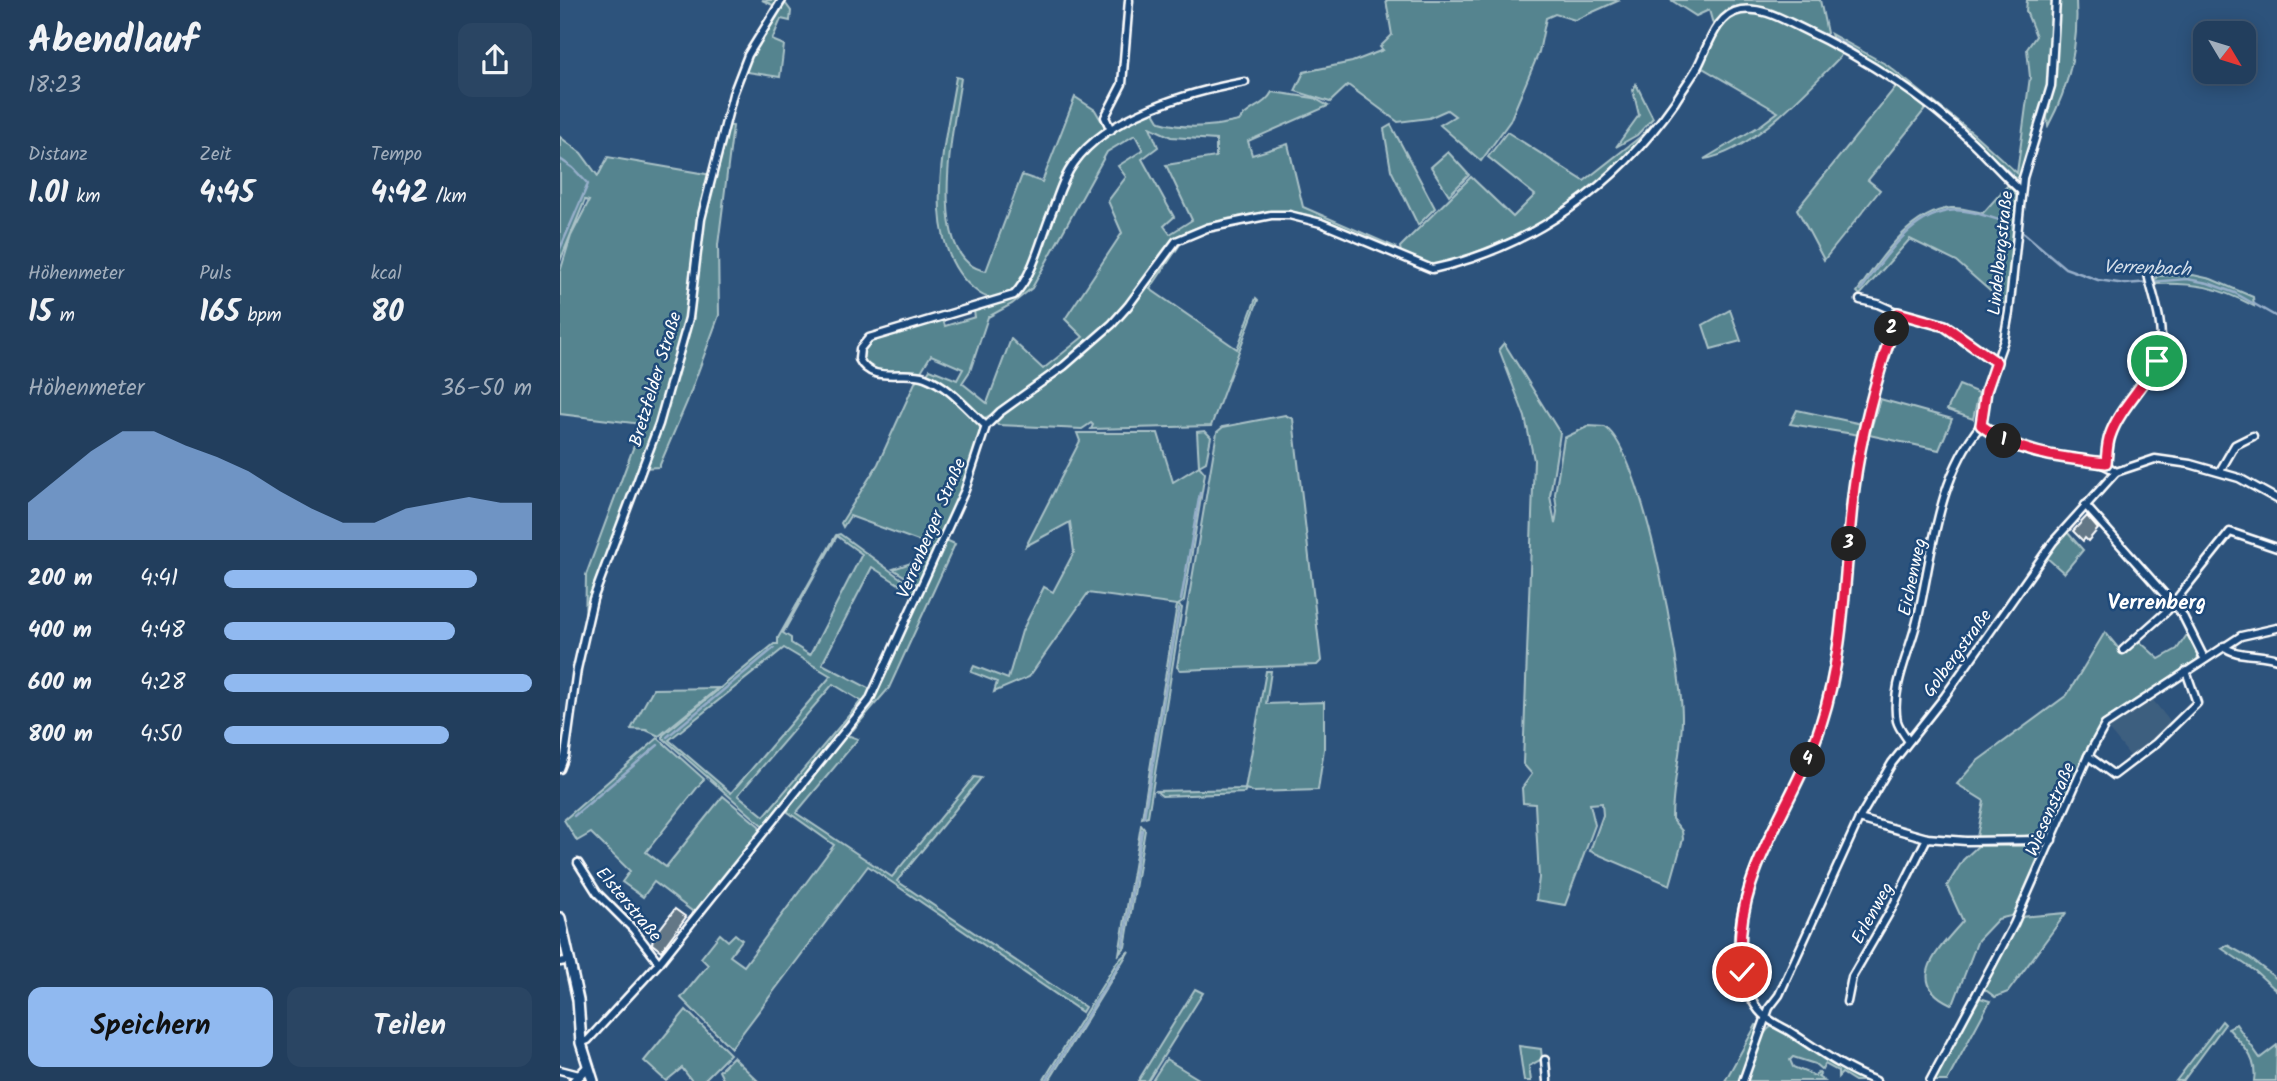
<!DOCTYPE html>
<html lang="de">
<head>
<meta charset="utf-8">
<style>
	:root { --surface:#223e5d; --page:#2a4563; --text:#f1f3f6; --muted:#a2aebc; --line:#3f5772; --accent:#90b9f0 }
	body { margin:0; font-family:Kalam,sans-serif; background:var(--page); color:var(--text); height:100vh; display:flex; flex-direction:column; font-size:26px; white-space:nowrap }
	* { box-sizing:border-box; margin:0 }
	p { font-size:23px; color:var(--muted) }
	.icon { flex:none; width:38px; height:38px; fill:none; stroke:currentColor; stroke-width:2; stroke-linecap:round; stroke-linejoin:round }
	.map { position:relative; flex:1; overflow:hidden }
	.panel { display:flex; flex-direction:column; background:var(--surface); width:560px }
	.panel>* { flex:none }
	.needle { width:46px; rotate:128deg }
	.controls { position:absolute; left:1633px; top:21px; display:grid; gap:14px }
	.controls a { display:grid; place-items:center; width:63px; height:63px; border-radius:14px; background:var(--surface); box-shadow:0 4px 18px #0003,0 0 0 2px var(--line); font-size:35px }
	.pin { position:absolute; display:grid; place-items:center; width:60px; height:60px; color:#fff; margin:-30px; border:4px solid #fff; border-radius:50%; box-shadow:0 2px 7px #0007 }
	.km { position:absolute; width:35px; height:35px; margin:-18px; border-radius:50%; background:#222; color:#fff; font-size:19px; line-height:35px; text-align:center }
	.round { display:grid; place-items:center; flex:none; width:74px; height:74px; border-radius:14px; background:var(--page) }
	.overview { display:flex; align-items:center; justify-content:space-between; height:119px; padding:0 28px }
	h1 { font-size:38px; font-weight:800; line-height:52px }
	.figures { display:grid; grid-template-columns:repeat(3,1fr); gap:10px; height:119px; padding:7px 28px }
	.figures div { display:grid; align-content:center }
	.figures b { font-size:30px; font-weight:800 }
	.figures small { font-size:19px; font-weight:400 }
	.figures p { font-size:19px }
	.chart { height:196px; padding:14px 28px }
	.chart p { display:flex; justify-content:space-between }
	.chart svg { width:100%; height:126px; margin-top:7px; fill:var(--accent); opacity:.7 }
	.action { display:flex; gap:14px; margin-top:auto; padding:14px 28px }
	.action a { flex:1; height:80px; border-radius:14px; background:var(--accent); color:#111; font-size:28px; font-weight:800; line-height:80px; text-align:center }
	.action a+a { background:var(--page); color:var(--text) }
	ul { padding:0 28px; list-style:none; font-size:23px }
	li { display:grid; grid-template-columns:112px 84px 1fr; align-items:center; height:52px }
	li i { height:18px; border-radius:9px; background:var(--accent) }
	main { display:flex; flex:1; min-height:0 }
	.map>svg:first-child { display:block }
</style>
</head>
<body>
<main>
<section class="panel">
<div class="overview"><div><h1>Abendlauf</h1><p>18:23</p></div><a class="round"><svg class="icon" aria-label="share" viewBox="0 0 24 24"><path d="M12 15V3M7 8l5-5 5 5M5 13v7h14v-7"/></svg></a></div>
<div class="figures">
<div><p>Distanz</p><b>1.01<small> km</small></b></div>
<div><p>Zeit</p><b>4:45</b></div>
<div><p>Tempo</p><b>4:42<small> /km</small></b></div>
</div>
<div class="figures">
<div><p>Höhenmeter</p><b>15<small> m</small></b></div>
<div><p>Puls</p><b>165<small> bpm</small></b></div>
<div><p>kcal</p><b>80</b></div>
</div>
<div class="chart"><p><span>Höhenmeter</span>36–50 m</p>
<svg viewBox="0 0 160 44" preserveAspectRatio="none"><path d="M0 44V31L10 22L20 13L30 6L40 6L50 11L60 15L70 20L80 27L90 33L100 38L110 38L120 33L130 31L140 29L150 31L160 31V44z"/></svg>
</div>
<ul>
<li><b>200 m</b>4:41<i style="width:82%"></i></li>
<li><b>400 m</b>4:48<i style="width:75%"></i></li>
<li><b>600 m</b>4:28<i style="width:100%"></i></li>
<li><b>800 m</b>4:50<i style="width:73%"></i></li>
</ul>
<div class="action"><a>Speichern</a><a>Teilen</a></div>
</section>
<div class="map">
<svg width="1717" height="1081" viewBox="0 0 1717 1081">
	<rect width="100%" height="100%" fill="#2d537c"/>
	<filter id="ink" filterUnits="userSpaceOnUse"><feTurbulence type="fractalNoise" baseFrequency=".0143" numOctaves="2"/><feDisplacementMap in="SourceGraphic" scale="14" xChannelSelector="R" yChannelSelector="G"/><feConvolveMatrix kernelMatrix="1 2 1 2 8 2 1 2 1" color-interpolation-filters="sRGB"/></filter>
	<g filter="url(#ink)">
		<polygon fill="#3e5e7f" points="1592,699 1612,724 1572,758 1548,729"/>
		<g fill="#54848f" stroke="#aac2c7" stroke-width="2" fill-rule="evenodd">
			<polygon points="202,0 223,0 231,11 230,21 221,19 212,40 224,45 220,77 181,71 217,7"/>
			<polygon points="826,0 1060,0 1015,20 995,14 986,18 979,52 950,121 921,161 880,125 895,116 887,110 869,118 838,122 788,85 770,102 735,91 744,72 792,62 823,50 820,47 832,35"/>
			<path d="M 1111,0 L 1260,0 L 1267,33 L 1263,36 C 1230,21 1183,0 1153,24 L 1149,10 L 1136,16 Z"/>
			<polygon points="1467,0 1494,0 1488,85 1461,175 1456,179 1342,82 1274,41 1271,34 1327,65 1414,134 1457,173 1470,77 1467,49 1476,36 1466,11"/>
			<path d="M 1499,0 L 1516,0 C 1519,45 1509,87 1488,126 L 1487,117 L 1494,85 Z"/>
			<path d="M 1180,12 L 1208,15 L 1282,51 L 1280,57 C 1247,90 1192,152 1144,159 L 1201,125 L 1218,112 L 1141,67 C 1151,45 1158,24 1180,12 Z"/>
			<path d="M 396,77 L 401,78 C 395,120 363,261 426,271 L 462,175 L 482,182 L 515,97 L 535,110 L 545,127 C 542,135 536,137 531,143 C 519,155 508,172 500,186 C 484,212 475,275 453,292 C 442,301 429,300 419,293 C 355,247 386,141 396,77 Z"/>
			<polygon points="1076,84 1093,118 1077,135 1056,147 1079,115 1073,90"/>
			<polygon points="1337,85 1367,107 1308,180 1320,190 1264,260 1237,209"/>
			<path d="M 712,92 L 754,98 L 768,106 L 688,141 L 692,155 L 728,144 L 743,207 L 835,247 L 831,250 C 800,237 765,215 732,212 C 704,209 635,222 613,240 C 597,253 590,276 576,292 C 538,338 479,390 425,418 L 366,375 L 370,369 L 397,380 L 403,369 L 371,355 L 360,373 C 341,370 315,377 303,360 L 302,350 L 312,341 L 383,320 L 385,326 L 415,317 L 414,311 L 449,300 L 467,282 C 495,209 508,137 594,112 L 600,122 C 626,130 653,127 679,121 C 687,108 705,106 712,92 ZM 590,127 L 611,137 L 656,140 L 656,157 L 606,165 L 632,220 L 610,234 L 604,226 L 614,217 L 582,159 L 598,147 ZM 575,135 L 583,150 L 558,166 L 566,177 L 548,201 L 562,233 L 505,319 L 523,337 L 483,369 L 451,339 L 427,403 L 402,383 L 410,371 L 428,317 L 452,304 L 472,288 L 547,152 Z"/>
			<polygon points="1096,120 1078,144 1034,187 981,226 891,262 875,266 841,253 840,247 844,243 911,177 953,217 975,195 928,157 947,132 1024,181 1080,137"/>
			<polygon points="165,125 173,126 158,245 159,315 127,402 99,467 83,468 25,629 26,575 82,424 0,414 0,272 11,236 29,201 25,200 0,261 0,137 21,153 38,176 48,157 152,175"/>
			<polygon points="831,125 875,208 858,225 831,170 824,129"/>
			<polygon points="888,152 909,175 889,195 871,167"/>
			<path d="M 1449,184 L 1457,196 L 1455,243 L 1446,305 L 1397,262 L 1350,239 L 1300,295 L 1297,292 C 1319,261 1348,213 1391,208 C 1401,207 1413,211 1423,213 Z"/>
			<polygon points="615,246 619,246 590,289 677,349 696,298 698,300 651,426 531,429 533,425 531,423 522,429 438,425 434,421 441,414 505,367 570,308"/>
			<path d="M 1633,275 L 1651,279 L 1693,297 L 1694,306 C 1657,287 1635,282 1593,284 L 1597,276 Z"/>
			<polygon points="1170,310 1181,341 1151,349 1143,325"/>
			<path d="M 944,343 L 1000,433 L 990,496 L 995,524 L 997,512 L 995,494 L 1004,438 L 1029,426 L 1045,427 C 1083,452 1122,668 1122,718 C 1122,752 1112,785 1112,819 L 1122,831 L 1123,839 L 1110,885 L 1030,851 L 1043,815 L 1042,803 L 1030,804 L 1035,825 L 1005,905 L 976,900 L 979,878 L 975,804 L 963,803 L 962,788 L 972,774 L 963,764 L 974,460 L 965,417 L 939,349 Z"/>
			<path d="M 357,378 C 376,386 421,411 421,434 L 403,489 L 360,586 L 333,569 L 357,561 L 364,543 L 290,516 L 283,527 L 281,523 L 318,464 Z"/>
			<polygon points="1399,385 1419,393 1413,419 1387,410"/>
			<polygon points="1320,399 1392,419 1379,450 1309,435"/>
			<polygon points="1237,410 1302,424 1300,435 1230,424"/>
			<polygon points="725,415 733,419 761,661 757,665 620,670 617,667 657,432 663,427"/>
			<polygon points="645,431 651,437 646,462 639,466 645,473 624,601 618,605 622,608 588,816 582,818 617,605 528,593 469,677 434,692 437,682 411,672 414,666 448,679 462,631 484,587 493,592 514,552 510,522 466,546 520,441 517,433 598,433 613,482 639,466 637,432"/>
			<polygon points="1507,532 1523,550 1504,573 1486,557"/>
			<path d="M 280,534 L 358,591 L 318,679 L 305,701 L 206,825 L 202,825 L 103,738 L 103,735 L 214,644 L 218,644 L 218,638 L 276,535 ZM 277,536 L 302,554 L 250,655 L 231,643 L 231,638 L 223,633 ZM 312,567 L 354,594 L 310,689 L 262,664 ZM 224,648 L 271,676 L 171,793 L 109,740 ZM 273,684 L 301,701 L 204,816 L 178,795 Z"/>
			<polygon points="386,540 395,544 329,688 292,731 324,679"/>
			<path d="M 1545,632 L 1563,654 L 1578,640 L 1599,659 L 1617,649 L 1629,632 L 1639,653 L 1637,660 L 1542,722 L 1497,822 C 1474,842 1445,836 1417,837 L 1424,801 L 1397,784 L 1416,762 L 1507,695 Z"/>
			<polygon points="706,671 711,671 706,704 764,702 764,749 758,790 693,792 686,789 684,793 602,796 596,791 685,789"/>
			<polygon points="158,688 99,736 86,730 71,729 93,689"/>
			<polygon points="290,736 298,739 236,813 332,877 414,777 421,778 337,881 525,1007 522,1012 308,866 171,1048 121,998 148,965 141,958 160,934 168,941 175,934 182,940 170,956 184,966 274,845 228,812 229,805 285,737"/>
			<polygon points="98,738 144,779 86,852 106,867 163,796 199,826 200,833 136,914 94,882 83,897 62,882 70,871 31,833 17,841 4,820"/>
			<polygon points="581,825 585,830 565,947 559,954"/>
			<path d="M 1418,846 L 1474,846 L 1482,853 L 1455,915 L 1438,919 L 1418,940 L 1394,1002 L 1391,1004 C 1342,982 1381,947 1403,921 L 1387,886 L 1403,860 Z"/>
			<polygon points="1506,913 1448,992 1435,997 1423,988 1460,917"/>
			<polygon points="1667,945 1687,956 1717,979 1717,991 1695,971 1661,948"/>
			<polygon points="569,951 489,1081 483,1081 557,962"/>
			<polygon points="635,989 643,993 588,1081 578,1081"/>
			<polygon points="1420,998 1430,1001 1387,1081 1372,1081"/>
			<polygon points="126,1010 170,1054 143,1081 132,1081 122,1068 106,1081 84,1061"/>
			<polygon points="1662,1021 1665,1024 1623,1081 1616,1081"/>
			<path d="M 1676,1024 L 1700,1058 L 1717,1045 L 1716,1081 L 1694,1081 C 1698,1057 1682,1045 1668,1028 Z"/>
			<polygon points="1196,1025 1201,1026 1180,1081 1165,1081"/>
			<path d="M 1212,1026 L 1301,1076 L 1303,1081 L 1295,1081 L 1282,1073 L 1278,1077 L 1278,1071 L 1265,1064 L 1262,1070 L 1255,1064 L 1233,1057 L 1230,1060 L 1233,1067 L 1255,1076 L 1258,1072 L 1260,1074 L 1258,1077 L 1264,1081 L 1187,1081 C 1192,1064 1197,1036 1212,1026 Z"/>
			<polygon points="959,1046 981,1049 982,1059 969,1066 971,1081 964,1081"/>
			<polygon points="173,1057 198,1081 164,1081 159,1071"/>
			<polygon points="606,1059 642,1081 592,1081"/>
		</g>
		<g fill="none" stroke-linecap="round" stroke-linejoin="round">
			<g stroke="#97afca" stroke-width="2.5">
				<path d="M 1172,7 C 1206,4 1233,20 1263,34"/>
				<path d="M 1274,38 C 1340,76 1397,123 1452,175"/>
				<polyline points="0,159 13,168 28,184 0,249"/>
				<polyline points="1464,233 1505,268 1538,280 1565,284 1627,279 1648,283 1675,293 1717,317"/>
				<path d="M 1301,290 C 1323,260 1348,218 1388,211 C 1407,207 1433,219 1452,224"/>
				<polyline points="621,600 640,493"/>
				<polyline points="107,737 214,648"/>
				<polyline points="14,816 98,745"/>
				<polyline points="584,817 619,609"/>
				<polyline points="563,946 582,830"/>
				<polyline points="486,1081 560,963"/>
			</g>
		</g>
		<g fill="#647786" stroke="#fff" stroke-width="2">
			<polygon points="1527,516 1538,529 1528,541 1525,538 1523,541 1513,531"/>
			<polygon points="115,909 126,917 101,951 92,944 93,938"/>
		</g>
		<g fill="none" stroke-linecap="round" stroke-linejoin="round">
			<g stroke="#fff" stroke-width="11">
				<g id="minor">
					<polyline points="551,130 545,117 562,84 569,0"/>
					<polyline points="1300,300 1318,304 1338,313"/>
					<polyline points="1421,425 1426,391 1444,340 1449,312 1463,178 1491,86 1496,0"/>
					<path d="M 1421,425 C 1438,438 1455,448 1476,453 C 1501,459 1536,455 1556,472"/>
					<path d="M 426,426 C 407,409 389,386 365,377 C 343,369 312,385 299,359 L 300,349 L 309,338 L 454,295 C 474,274 481,238 492,212 C 498,196 503,178 514,163 C 548,115 629,92 685,82"/>
					<path d="M 1546,463 C 1548,449 1549,434 1556,421 C 1571,396 1595,378 1600,348 C 1604,324 1593,297 1588,274"/>
					<polyline points="1660,471 1675,445 1693,436"/>
					<polyline points="1525,505 1622,614 1644,658"/>
					<path d="M 1664,646 C 1674,657 1701,653 1717,659"/>
					<polyline points="1563,650 1607,611 1670,532 1717,548"/>
					<path d="M 1348,740 C 1344,734 1339,728 1337,721 C 1330,688 1351,649 1358,617 C 1373,551 1377,479 1421,425"/>
					<polyline points="1528,756 1554,775 1596,743 1637,703 1626,671"/>
					<polyline points="0,769 5,756 17,669 33,599 99,424 129,318 141,219 173,94 188,55 222,0"/>
					<polyline points="1299,819 1367,838 1406,841 1492,840"/>
					<polyline points="18,863 37,893 73,929 99,963"/>
					<polyline points="0,962 10,960"/>
					<polyline points="1287,1002 1292,977 1332,908 1367,838"/>
					<path d="M 21,1043 L 28,1040 L 99,963 L 309,701 L 405,490 L 426,426 L 440,412 L 504,366 L 552,324 L 568,306 L 616,241 L 647,228 L 711,215 L 729,215 L 761,223 L 872,269 C 972,248 1057,185 1115,102 C 1122,90 1131,79 1138,66 C 1148,47 1156,14 1181,10 C 1203,7 1222,19 1241,28 C 1304,58 1362,94 1412,142 C 1429,158 1444,176 1461,191"/>
					<polyline points="985,1060 987,1081"/>
					<polyline points="0,1070 19,1075"/>
					<polyline points="1183,1081 1209,1008 1219,995 1299,819 1332,763 1385,696 1493,542 1556,472 1595,459 1630,464 1679,478 1717,499"/>
					<path d="M 1316,1081 C 1285,1070 1257,1049 1229,1031 C 1220,1026 1209,1021 1202,1014 C 1192,1004 1185,985 1182,971 C 1162,894 1238,797 1261,723 C 1285,646 1284,567 1294,488 C 1301,429 1319,369 1338,313 L 1385,326 L 1436,362"/>
					<polyline points="1370,1081 1454,924 1528,756 1545,725 1681,636 1717,628"/>
				</g>
			</g>
			<g stroke="#fff" stroke-width="13">
				<polyline id="tertiary" points="14,1081 27,1068"/>
			</g>
			<g stroke="#fff" stroke-width="14">
				<polyline id="secondary" points="0,918 18,1000 21,1043 33,1081"/>
			</g>
			<use href="#minor" stroke="#1f4a7a" stroke-width="6"/>
			<use href="#tertiary" stroke="#1f4a7a" stroke-width="8"/>
			<use href="#secondary" stroke="#1f4a7a" stroke-width="9"/>
		</g>
	</g>
	<g fill="none" stroke-linecap="round" stroke-linejoin="round" filter="url(#ink)">
		<g stroke="#fff" stroke-width="14">
			<path id="route" d="M 1182,972 C 1168,881 1235,806 1261,724 C 1286,647 1284,567 1294,488 C 1301,430 1319,369 1338,313 L 1385,326 L 1436,362 L 1426,391 L 1421,425 C 1457,454 1501,458 1546,463 C 1547,454 1547,444 1550,436 C 1559,409 1584,387 1597,361"/>
		</g>
		<use href="#route" stroke="#e11d48" stroke-width="9"/>
	</g>
	<g text-anchor="middle" stroke-width="5" stroke-linejoin="round" paint-order="stroke">
		<g font-size="18" fill="#fff" stroke="#1f4a7a">
			<text transform="translate(1440 253) rotate(-84)" y="6">Lindelbergstraße</text>
			<text transform="translate(95 379) rotate(-73)" y="6">Bretzfelder Straße</text>
			<text transform="translate(371 528) rotate(-67)" y="6">Verrenberger Straße</text>
			<text transform="translate(1352 577) rotate(-78)" y="6">Eichenweg</text>
			<text transform="translate(1397 653) rotate(-54)" y="6">Golbergstraße</text>
			<text transform="translate(1490 809) rotate(-67)" y="6">Wiesenstraße</text>
			<text transform="translate(69 904) rotate(50)" y="6">Elsterstraße</text>
			<text transform="translate(1312 913) rotate(-61)" y="6">Erlenweg</text>
		</g>
		<g font-size="19" font-style="italic" fill="#d4dee9" stroke="#1f4a7a">
			<text transform="translate(1587 267) rotate(2)" y="7">Verrenbach</text>
		</g>
		<g font-size="21" font-weight="bold" fill="#fff" stroke="#1f4a7a">
			<text x="1597" y="609">Verrenberg</text>
		</g>
	</g>
</svg>
<div class="controls">
<a><svg class="needle" viewBox="-14 -14 28 28"><path d="M0-13l5 13h-10z" fill="#e53935"/><path d="M0 13l5-13h-10z" fill="#a2aebc"/></svg></a>
</div>
<div class="pin" style="left:1597px;top:361px;background:#1e9e55"><svg class="icon" aria-label="arrive" viewBox="0 0 24 24"><path d="M6 21V4h12l-3 4 3 4H6"/></svg></div>
<div class="pin" style="left:1182px;top:972px;background:#d93025"><svg class="icon" aria-label="check" viewBox="0 0 24 24"><path d="M5 12l5 5 9-10"/></svg></div>
<b class="km" style="left:1444px;top:441px">1</b>
<b class="km" style="left:1332px;top:329px">2</b>
<b class="km" style="left:1289px;top:544px">3</b>
<b class="km" style="left:1248px;top:760px">4</b>
</div>
</main>
</body>
</html>
